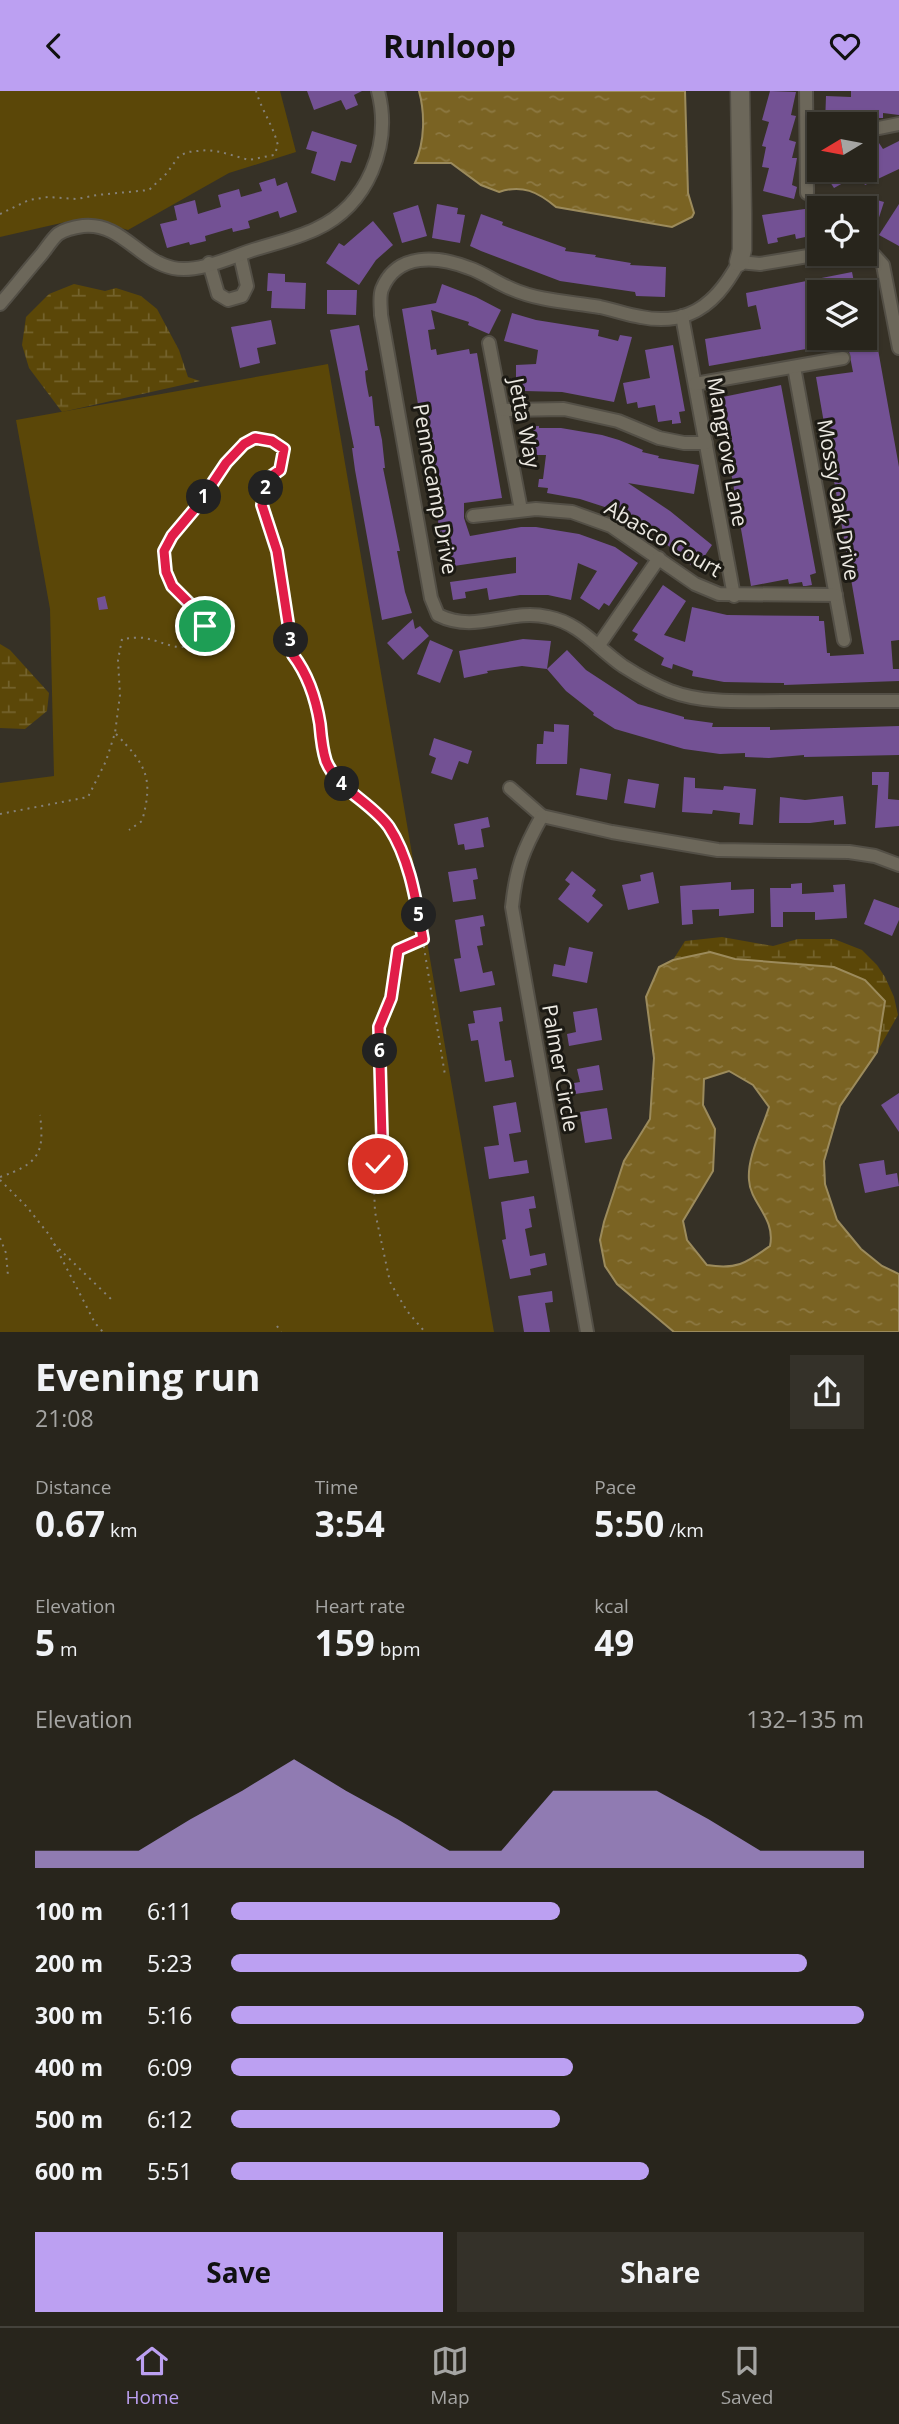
<!DOCTYPE html>
<html lang="en">
<head>
<meta charset="utf-8">
<style>
	:root { --surface:#28251c; --page:#343129; --text:#f1f3f6; --muted:#a5a5a3; --line:#44423b; --accent:#bca0f2 }
	body { margin:0; font-family:"Open Sans",sans-serif; background:var(--page); color:var(--text); height:100vh; display:flex; flex-direction:column; font-size:26px; white-space:nowrap }
	* { box-sizing:border-box; margin:0 }
	p { font-size:23px; color:var(--muted) }
	.icon { flex:none; width:38px; height:38px; fill:none; stroke:currentColor; stroke-width:2; stroke-linecap:round; stroke-linejoin:round }
	.map { position:relative; height:1241px; overflow:hidden }
	.details { display:flex; flex-direction:column; background:var(--surface); flex:1 }
	.details>* { flex:none }
	.needle { width:46px; rotate:260deg }
	.tools { position:absolute; left:807px; top:21px; display:grid; gap:14px }
	.tools a { display:grid; place-items:center; width:70px; height:70px; border-radius:0px; background:var(--surface); box-shadow:0 2px 5px #0004,0 0 0 2px var(--line); font-size:35px }
	.pin { position:absolute; display:grid; place-items:center; width:60px; height:60px; color:#fff; margin:-30px; border:4px solid #fff; border-radius:50%; box-shadow:0 2px 7px #0007 }
	.km { position:absolute; width:35px; height:35px; margin:-18px; border-radius:50%; background:#222; color:#fff; font-size:19px; line-height:35px; text-align:center }
	.round { display:grid; place-items:center; flex:none; width:74px; height:74px; border-radius:0px; background:var(--page) }
	.summary { display:flex; align-items:center; justify-content:space-between; height:119px; padding:0 35px }
	h1 { font-size:38px; font-weight:700; line-height:52px }
	.stats { display:grid; grid-template-columns:repeat(3,1fr); gap:10px; height:119px; padding:7px 35px }
	.stats div { display:grid; align-content:center }
	.stats b { font-size:35px; font-weight:700 }
	.stats small { font-size:19px; font-weight:400 }
	.stats p { font-size:19px }
	.chart { height:196px; padding:14px 35px }
	.chart p { display:flex; justify-content:space-between }
	.chart svg { width:100%; height:126px; margin-top:7px; fill:var(--accent); opacity:.7 }
	.button { display:flex; gap:14px; margin-top:auto; padding:14px 35px }
	.button a { flex:1; height:80px; border-radius:0px; background:var(--accent); color:#111; font-size:28px; font-weight:700; line-height:80px; text-align:center }
	.button a+a { background:var(--page); color:var(--text) }
	ul { padding:0 35px; list-style:none; font-size:23px }
	li { display:grid; grid-template-columns:112px 84px 1fr; align-items:center; height:52px }
	li i { height:18px; border-radius:9px; background:var(--accent) }
	header { display:flex; justify-content:space-between; align-items:center; height:91px; padding:0 35px; background:var(--accent); color:#111; font-size:32px; font-weight:700 }
	.dock { display:flex; justify-content:space-around; align-items:center; height:98px; border-top:2px solid var(--line); background:var(--surface); font-size:19px; color:var(--muted) }
	.dock a { display:grid; justify-items:center; gap:4px }
	.dock .active { color:var(--accent) }
	.map>svg:first-child { display:block }
</style>
</head>
<body>
<header><svg class="icon" aria-label="back" viewBox="0 0 24 24"><path d="M15 5l-7 7 7 7"/></svg>Runloop<svg class="icon" aria-label="heart" viewBox="0 0 24 24"><path d="M12 20l-8-8c-3-5 5-10 8-4 3-6 11-1 8 4z"/></svg></header>
<div class="map">
<svg width="899" height="1241" viewBox="0 0 899 1241">
	<defs>
		<pattern id="wetland-marsh" width="20" height="14" patternUnits="userSpaceOnUse" patternTransform="scale(1.75)"><rect width="20" height="14" fill="#5b4708"/><path d="M1 5h8M5 5V1M11 12h8M15 12V8" fill="none" stroke="#73622c"/></pattern>
		<pattern id="water-ripples" width="26" height="14" patternUnits="userSpaceOnUse" patternTransform="scale(1.75)"><rect width="26" height="14" fill="#7a6323"/><path d="M2 4q2-2 4 0t4 0M15 11q2-2 4 0t4 0" fill="none" stroke="#8d7943"/></pattern>
	</defs>
	<rect width="100%" height="100%" fill="#363126"/>
	<g fill="#5b4708">
		<polygon points="0,0 280,0 296,61 229,82 128,139 99,131 70,130 0,146"/>
		<polygon points="328,273 494,1241 0,1241 0,692 54,685 50,518 16,329"/>
	</g>
	<g fill="url(#wetland-marsh)">
		<polygon points="74,193 105,200 116,197 141,205 157,218 179,259 188,286 200,290 62,321 29,277 22,254 26,226 49,203"/>
		<polygon points="0,553 10,559 49,602 47,620 25,638 0,637"/>
		<polygon points="722,846 773,855 798,848 834,848 862,859 877,874 885,886 894,906 898,924 877,961 885,910 865,889 834,876 735,868 710,861 673,869 685,850"/>
	</g>
	<g fill="url(#water-ripples)" stroke="#9c8b5c" stroke-width="2" fill-rule="evenodd">
		<path d="M 419,0 L 685,0 L 688,102 L 694,122 L 692,126 L 672,136 L 556,116 C 538,101 522,93 499,101 L 481,94 L 451,72 L 415,72 C 425,51 425,22 419,0 Z"/>
		<path d="M 710,861 L 735,868 L 834,876 L 865,889 L 885,910 L 877,961 L 840,1015 L 824,1070 L 825,1093 L 837,1129 L 861,1158 L 882,1175 L 899,1183 L 899,1241 L 674,1241 L 617,1193 L 605,1175 L 600,1149 L 604,1131 L 624,1070 L 650,1028 L 654,967 L 646,906 L 659,876 L 673,869 ZM 729,980 L 753,994 L 769,1016 C 762,1039 747,1066 749,1089 C 750,1112 776,1127 770,1155 C 746,1172 737,1179 707,1174 L 687,1149 L 683,1130 L 713,1080 L 715,1038 L 703,1014 L 704,988 Z"/>
	</g>
	<g fill="#735194">
		<polygon points="307,0 362,0 354,4 358,14 346,19 341,9 314,19"/>
		<polygon points="770,0 796,1 791,24 796,25 789,49 796,51 792,67 797,67 792,94 797,96 794,108 763,100 769,77 762,76 766,56 762,55 769,31 762,29"/>
		<polygon points="851,0 899,0 899,24 883,22 883,27 863,27 862,31 837,28 837,33 825,33 826,5 851,6"/>
		<polygon points="312,40 357,54 351,72 341,70 335,90 311,82 317,61 306,58"/>
		<polygon points="899,50 899,78 865,94 861,87 863,81 834,97 828,88 833,85 830,79 864,79 864,61 879,52 883,58"/>
		<polygon points="275,87 277,95 287,91 297,121 280,127 278,120 248,130 250,137 233,141 232,137 205,145 206,150 190,154 189,151 167,157 160,133 177,129 174,115 195,109 198,123 221,116 218,104 239,98 241,106 262,100 259,92"/>
		<polygon points="856,103 884,111 874,142 864,139 864,117 852,117"/>
		<polygon points="437,113 458,117 457,123 465,124 460,152 432,147"/>
		<polygon points="899,113 899,155 879,144"/>
		<polygon points="418,114 427,145 402,152 393,122"/>
		<polygon points="819,116 819,143 796,148 795,143 777,147 778,151 768,153 762,124"/>
		<polygon points="481,123 503,131 502,134 566,157 565,160 596,164 595,166 631,172 630,174 666,176 665,206 636,205 635,201 560,190 481,160 470,155"/>
		<polygon points="373,130 393,154 376,169 359,194 326,172 339,152 344,155"/>
		<polygon points="852,181 856,201 819,201 819,247 846,247 846,251 709,275 705,248 761,238 756,214 748,216 746,202"/>
		<polygon points="268,182 285,183 285,191 306,192 305,218 271,217 272,200 267,200"/>
		<polygon points="442,193 476,206 501,219 489,243 468,234 469,231 431,219 435,238 428,239 431,259 436,258 437,264 469,258 470,263 477,262 502,407 464,412 464,427 470,445 521,436 536,436 579,443 615,456 638,472 609,515 604,512 599,519 580,507 597,480 578,472 571,509 548,504 520,504 489,509 487,497 465,501 466,507 453,509 450,491 516,482 516,466 447,476 442,440 440,441 432,396 439,395 436,378 429,379 402,218 436,212"/>
		<polygon points="327,199 357,199 356,224 327,223"/>
		<polygon points="864,208 869,208 899,376 899,549 891,550 893,578 899,578 899,590 784,594 784,592 724,591 692,585 693,580 673,573 672,578 661,574 664,567 634,549 638,543 632,540 663,494 686,510 664,544 685,551 692,516 727,524 819,525 819,530 824,530 827,562 830,562 830,565 864,563 816,286 853,281 847,250 864,247"/>
		<polygon points="512,222 536,229 599,239 598,245 618,250 620,244 632,246 614,311 562,301 525,300 525,296 511,296 511,287 516,287 516,274 536,273 538,259 504,250"/>
		<polygon points="271,229 276,253 257,257 260,272 240,277 231,236"/>
		<polygon points="359,234 368,279 365,280 366,290 369,306 372,305 375,335 379,335 382,349 385,377 383,377 400,460 397,460 405,501 412,522 382,529 355,379 352,357 354,357 330,239"/>
		<polygon points="673,254 685,320 679,321 681,332 672,333 672,329 658,331 655,314 638,317 637,311 627,313 623,292 650,287 645,259"/>
		<polygon points="781,294 816,482 810,484 812,494 806,495 803,495 802,491 789,493 788,488 751,495 718,307"/>
		<polygon points="539,335 539,337 561,337 602,344 619,349 643,359 642,361 659,365 658,367 699,374 694,403 628,392 670,420 712,454 704,466 708,468 703,475 695,470 692,475 652,441 614,419 580,408 547,402 548,397 538,396 539,388 543,388 546,364 525,364 523,336"/>
		<polygon points="105,505 108,518 99,519 97,507"/>
		<polygon points="413,528 415,538 420,535 429,545 403,569 387,552"/>
		<polygon points="523,548 551,550 547,578 567,559 586,579 638,613 684,626 684,628 713,632 712,636 770,636 770,639 899,635 899,664 804,666 804,664 769,667 745,666 745,662 720,663 684,658 615,638 593,624 594,622 566,600 547,578 522,575 487,580 488,582 464,587 459,560"/>
		<polygon points="430,549 453,559 440,592 417,583"/>
		<polygon points="554,633 569,634 567,673 536,673 537,653 543,653 544,640 554,641"/>
		<polygon points="434,647 472,660 468,673 459,670 452,689 431,682 436,667 429,664"/>
		<polygon points="580,677 611,683 607,709 576,704"/>
		<polygon points="872,681 889,681 888,708 899,709 899,735 875,737 878,694 872,694"/>
		<polygon points="684,686 695,687 695,697 723,699 724,695 756,698 753,734 739,733 740,722 713,719 712,723 682,721"/>
		<polygon points="628,688 659,693 655,717 624,712"/>
		<polygon points="843,705 846,733 834,734 834,729 810,732 779,732 780,706 805,709"/>
		<polygon points="488,726 490,736 481,738 484,756 465,759 464,753 458,754 454,733"/>
		<polygon points="476,777 478,788 473,789 476,808 453,811 448,781"/>
		<polygon points="572,780 596,799 592,805 603,814 588,832 558,808 570,793 565,789"/>
		<polygon points="653,781 659,812 628,819 622,794 641,790 640,784"/>
		<polygon points="731,791 731,799 754,798 754,822 719,825 719,818 692,819 693,833 682,834 680,795"/>
		<polygon points="802,792 802,803 834,801 833,794 845,793 847,827 815,829 815,821 783,821 783,836 771,836 770,797 791,797 791,793"/>
		<polygon points="874,808 899,817 899,829 892,845 864,833"/>
		<polygon points="483,824 485,835 480,836 483,854 477,855 483,882 492,880 495,894 460,901 454,868 461,867 455,829"/>
		<polygon points="569,856 593,861 587,892 552,885 554,873 565,875"/>
		<polygon points="501,916 503,930 499,931 505,970 511,969 514,986 485,991 478,949 471,950 468,933 475,932 473,920"/>
		<polygon points="597,917 602,949 569,955 567,943 576,941 573,921"/>
		<polygon points="599,974 603,999 575,1003 574,992 580,991 577,978"/>
		<polygon points="899,1002 899,1041 881,1014"/>
		<polygon points="516,1011 521,1041 509,1043 514,1071 527,1069 529,1082 489,1088 484,1056 499,1054 493,1015"/>
		<polygon points="607,1017 612,1048 585,1052 580,1021"/>
		<polygon points="884,1069 886,1084 897,1082 899,1095 865,1102 859,1073"/>
		<polygon points="534,1105 536,1117 529,1118 532,1136 525,1138 530,1165 545,1162 547,1174 530,1178 531,1184 510,1188 502,1149 506,1148 501,1111"/>
		<polygon points="552,1200 553,1211 545,1212 550,1241 524,1241 518,1205"/>
	</g>
	<g fill="none" stroke-linecap="round" stroke-linejoin="round">
		<g stroke="#534f46" stroke-width="16">
			<g id="street">
				<polyline points="806,0 807,102"/>
				<polyline points="864,40 899,33"/>
				<polyline points="864,161 874,164 883,174 899,257"/>
				<path d="M 820,163 L 760,173 L 739,171 C 727,193 712,214 689,223 C 674,229 656,229 641,226 C 628,224 614,219 600,216 C 571,211 539,210 512,198 C 497,192 484,182 469,177 C 438,165 397,161 382,198 C 379,206 381,216 381,224 L 431,507 L 438,524 C 476,543 509,517 548,526 C 580,532 597,557 623,575 C 637,584 655,594 670,600 C 704,613 745,610 781,610 C 821,610 860,610 899,610"/>
				<polyline points="209,172 218,203 228,209 242,205 247,195 240,164"/>
				<path d="M 0,213 C 14,197 27,180 41,164 C 46,158 52,148 58,143 C 64,139 76,136 83,135 C 121,131 139,170 173,177 C 197,182 227,168 250,160 C 271,153 295,148 316,138 C 368,114 392,54 378,0"/>
				<polyline points="682,225 734,505"/>
				<polyline points="489,252 521,419"/>
				<polyline points="794,276 844,549"/>
				<polyline points="695,293 843,267"/>
				<polyline points="502,319 564,318 618,330 659,347 684,352 706,352"/>
				<polyline points="473,425 536,418 572,421 611,435 695,493 719,503 836,504"/>
				<polyline points="599,554 659,467"/>
				<polyline points="510,697 542,725 612,741 718,759 849,761 875,765 899,774"/>
				<path d="M 542,725 C 523,759 516,777 512,816 L 587,1241"/>
			</g>
		</g>
		<g stroke="#534f46" stroke-width="21">
			<polyline id="secondary" points="739,171 742,159 742,122 740,0"/>
		</g>
		<g stroke="#858178" stroke-width="2" stroke-dasharray="2 5" stroke-linecap="butt">
			<path d="M 0,123 L 29,109 L 48,106 L 77,108 L 97,104 L 149,99 L 167,82 L 179,65 L 188,61 L 207,59 L 221,61 L 249,69 L 274,64 L 278,55 C 274,36 262,20 256,0"/>
			<path d="M 116,643 C 146,674 154,687 142,730 L 129,739"/>
			<path d="M 0,723 L 88,706 L 106,670 L 115,642 L 120,604 L 118,569 L 122,548 C 130,547 138,546 145,547 C 173,553 188,569 205,535 L 197,520 L 172,495 L 166,481 L 164,459 L 172,445 L 198,414 L 226,372 L 244,353 L 255,347 L 272,350 L 284,358 L 280,379 L 267,388 L 262,414 L 277,460 L 293,564 L 304,578 L 311,596 L 318,618 L 327,672 L 337,688 L 389,736 L 403,764 L 415,802 L 445,984"/>
			<polyline points="422,848 398,859 392,907 379,936 382,1047 374,1097 375,1121 390,1191 407,1220 425,1241"/>
			<path d="M 0,1086 C 38,1073 45,1063 40,1024"/>
			<polyline points="0,1089 27,1116 50,1145 95,1232 103,1241"/>
			<polyline points="0,1147 6,1162 8,1185"/>
			<polyline points="54,1153 111,1208"/>
			<polyline points="277,1235 281,1241"/>
		</g>
		<use href="#street" stroke="#6c675a" stroke-width="12"/>
		<use href="#secondary" stroke="#6c675a" stroke-width="18"/>
	</g>
	<g fill="none" stroke-linecap="round" stroke-linejoin="round">
		<g stroke="#fff" stroke-width="14">
			<path id="route" d="M 205,535 L 197,520 L 172,495 L 166,481 L 164,460 L 172,445 L 198,414 L 226,372 L 244,353 L 255,347 L 272,350 L 284,358 L 280,379 L 267,388 L 262,414 L 277,460 L 293,564 C 309,585 316,608 320,633 C 321,645 322,658 326,670 C 338,699 371,711 389,736 C 410,768 416,810 423,848 L 398,859 L 391,907 L 379,936 L 382,1047 L 378,1073"/>
		</g>
		<use href="#route" stroke="#e11d48" stroke-width="9"/>
	</g>
	<g text-anchor="middle" stroke-width="6" stroke-linejoin="round" paint-order="stroke">
		<g font-size="21" fill="#ece9e2" stroke="#1c1a14">
			<text transform="translate(524 332) rotate(79)" y="7">Jetta Way</text>
			<text transform="translate(727 361) rotate(80)" y="7">Mangrove Lane</text>
			<text transform="translate(435 398) rotate(80)" y="7">Pennecamp Drive</text>
			<text transform="translate(838 409) rotate(80)" y="7">Mossy Oak Drive</text>
			<text transform="translate(663 448) rotate(30)" y="7">Abasco Court</text>
			<text transform="translate(560 977) rotate(80)" y="7">Palmer Circle</text>
		</g>
	</g>
</svg>
<div class="tools">
<a><svg class="needle" viewBox="-14 -14 28 28"><path d="M0-13l5 13h-10z" fill="#e53935"/><path d="M0 13l5-13h-10z" fill="#a5a5a3"/></svg></a>
<a><svg class="icon" aria-label="locate" viewBox="0 0 24 24"><circle cx="12" cy="12" r="6"/><path d="M12 2v4M12 18v4M2 12h4M18 12h4"/></svg></a>
<a><svg class="icon" aria-label="layers" viewBox="0 0 24 24"><path d="M12 4l9 5-9 5-9-5zM3 14l9 5 9-5"/></svg></a>
</div>
<div class="pin" style="left:205px;top:535px;background:#1e9e55"><svg class="icon" aria-label="arrive" viewBox="0 0 24 24"><path d="M6 21V4h12l-3 4 3 4H6"/></svg></div>
<div class="pin" style="left:378px;top:1073px;background:#d93025"><svg class="icon" aria-label="check" viewBox="0 0 24 24"><path d="M5 12l5 5 9-10"/></svg></div>
<b class="km" style="left:204px;top:406px">1</b>
<b class="km" style="left:266px;top:397px">2</b>
<b class="km" style="left:291px;top:549px">3</b>
<b class="km" style="left:342px;top:693px">4</b>
<b class="km" style="left:419px;top:824px">5</b>
<b class="km" style="left:380px;top:960px">6</b>
</div>
<section class="details">
<div class="summary"><div><h1>Evening run</h1><p>21:08</p></div><a class="round"><svg class="icon" aria-label="share" viewBox="0 0 24 24"><path d="M12 15V3M7 8l5-5 5 5M5 13v7h14v-7"/></svg></a></div>
<div class="stats">
<div><p>Distance</p><b>0.67<small> km</small></b></div>
<div><p>Time</p><b>3:54</b></div>
<div><p>Pace</p><b>5:50<small> /km</small></b></div>
</div>
<div class="stats">
<div><p>Elevation</p><b>5<small> m</small></b></div>
<div><p>Heart rate</p><b>159<small> bpm</small></b></div>
<div><p>kcal</p><b>49</b></div>
</div>
<div class="chart"><p><span>Elevation</span>132–135 m</p>
<svg viewBox="0 0 160 44" preserveAspectRatio="none"><path d="M0 44V38L10 38L20 38L30 27L40 17L50 6L60 17L70 27L80 38L90 38L100 17L110 17L120 17L130 27L140 38L150 38L160 38V44z"/></svg>
</div>
<ul>
<li><b>100 m</b>6:11<i style="width:52%"></i></li>
<li><b>200 m</b>5:23<i style="width:91%"></i></li>
<li><b>300 m</b>5:16<i style="width:100%"></i></li>
<li><b>400 m</b>6:09<i style="width:54%"></i></li>
<li><b>500 m</b>6:12<i style="width:52%"></i></li>
<li><b>600 m</b>5:51<i style="width:66%"></i></li>
</ul>
<div class="button"><a>Save</a><a>Share</a></div>
</section>
<nav class="dock">
<a class="active"><svg class="icon" aria-label="home" viewBox="0 0 24 24"><path d="M3 11l9-7 9 7M6 9v11h12V9"/></svg>Home</a>
<a><svg class="icon" aria-label="map" viewBox="0 0 24 24"><path d="M3 6l6-2 6 2 6-2v14l-6 2-6-2-6 2zM9 4v14M15 6v14"/></svg>Map</a>
<a><svg class="icon" aria-label="saved" viewBox="0 0 24 24"><path d="M7 4h10v16l-5-4-5 4z"/></svg>Saved</a>
</nav>
</body>
</html>
